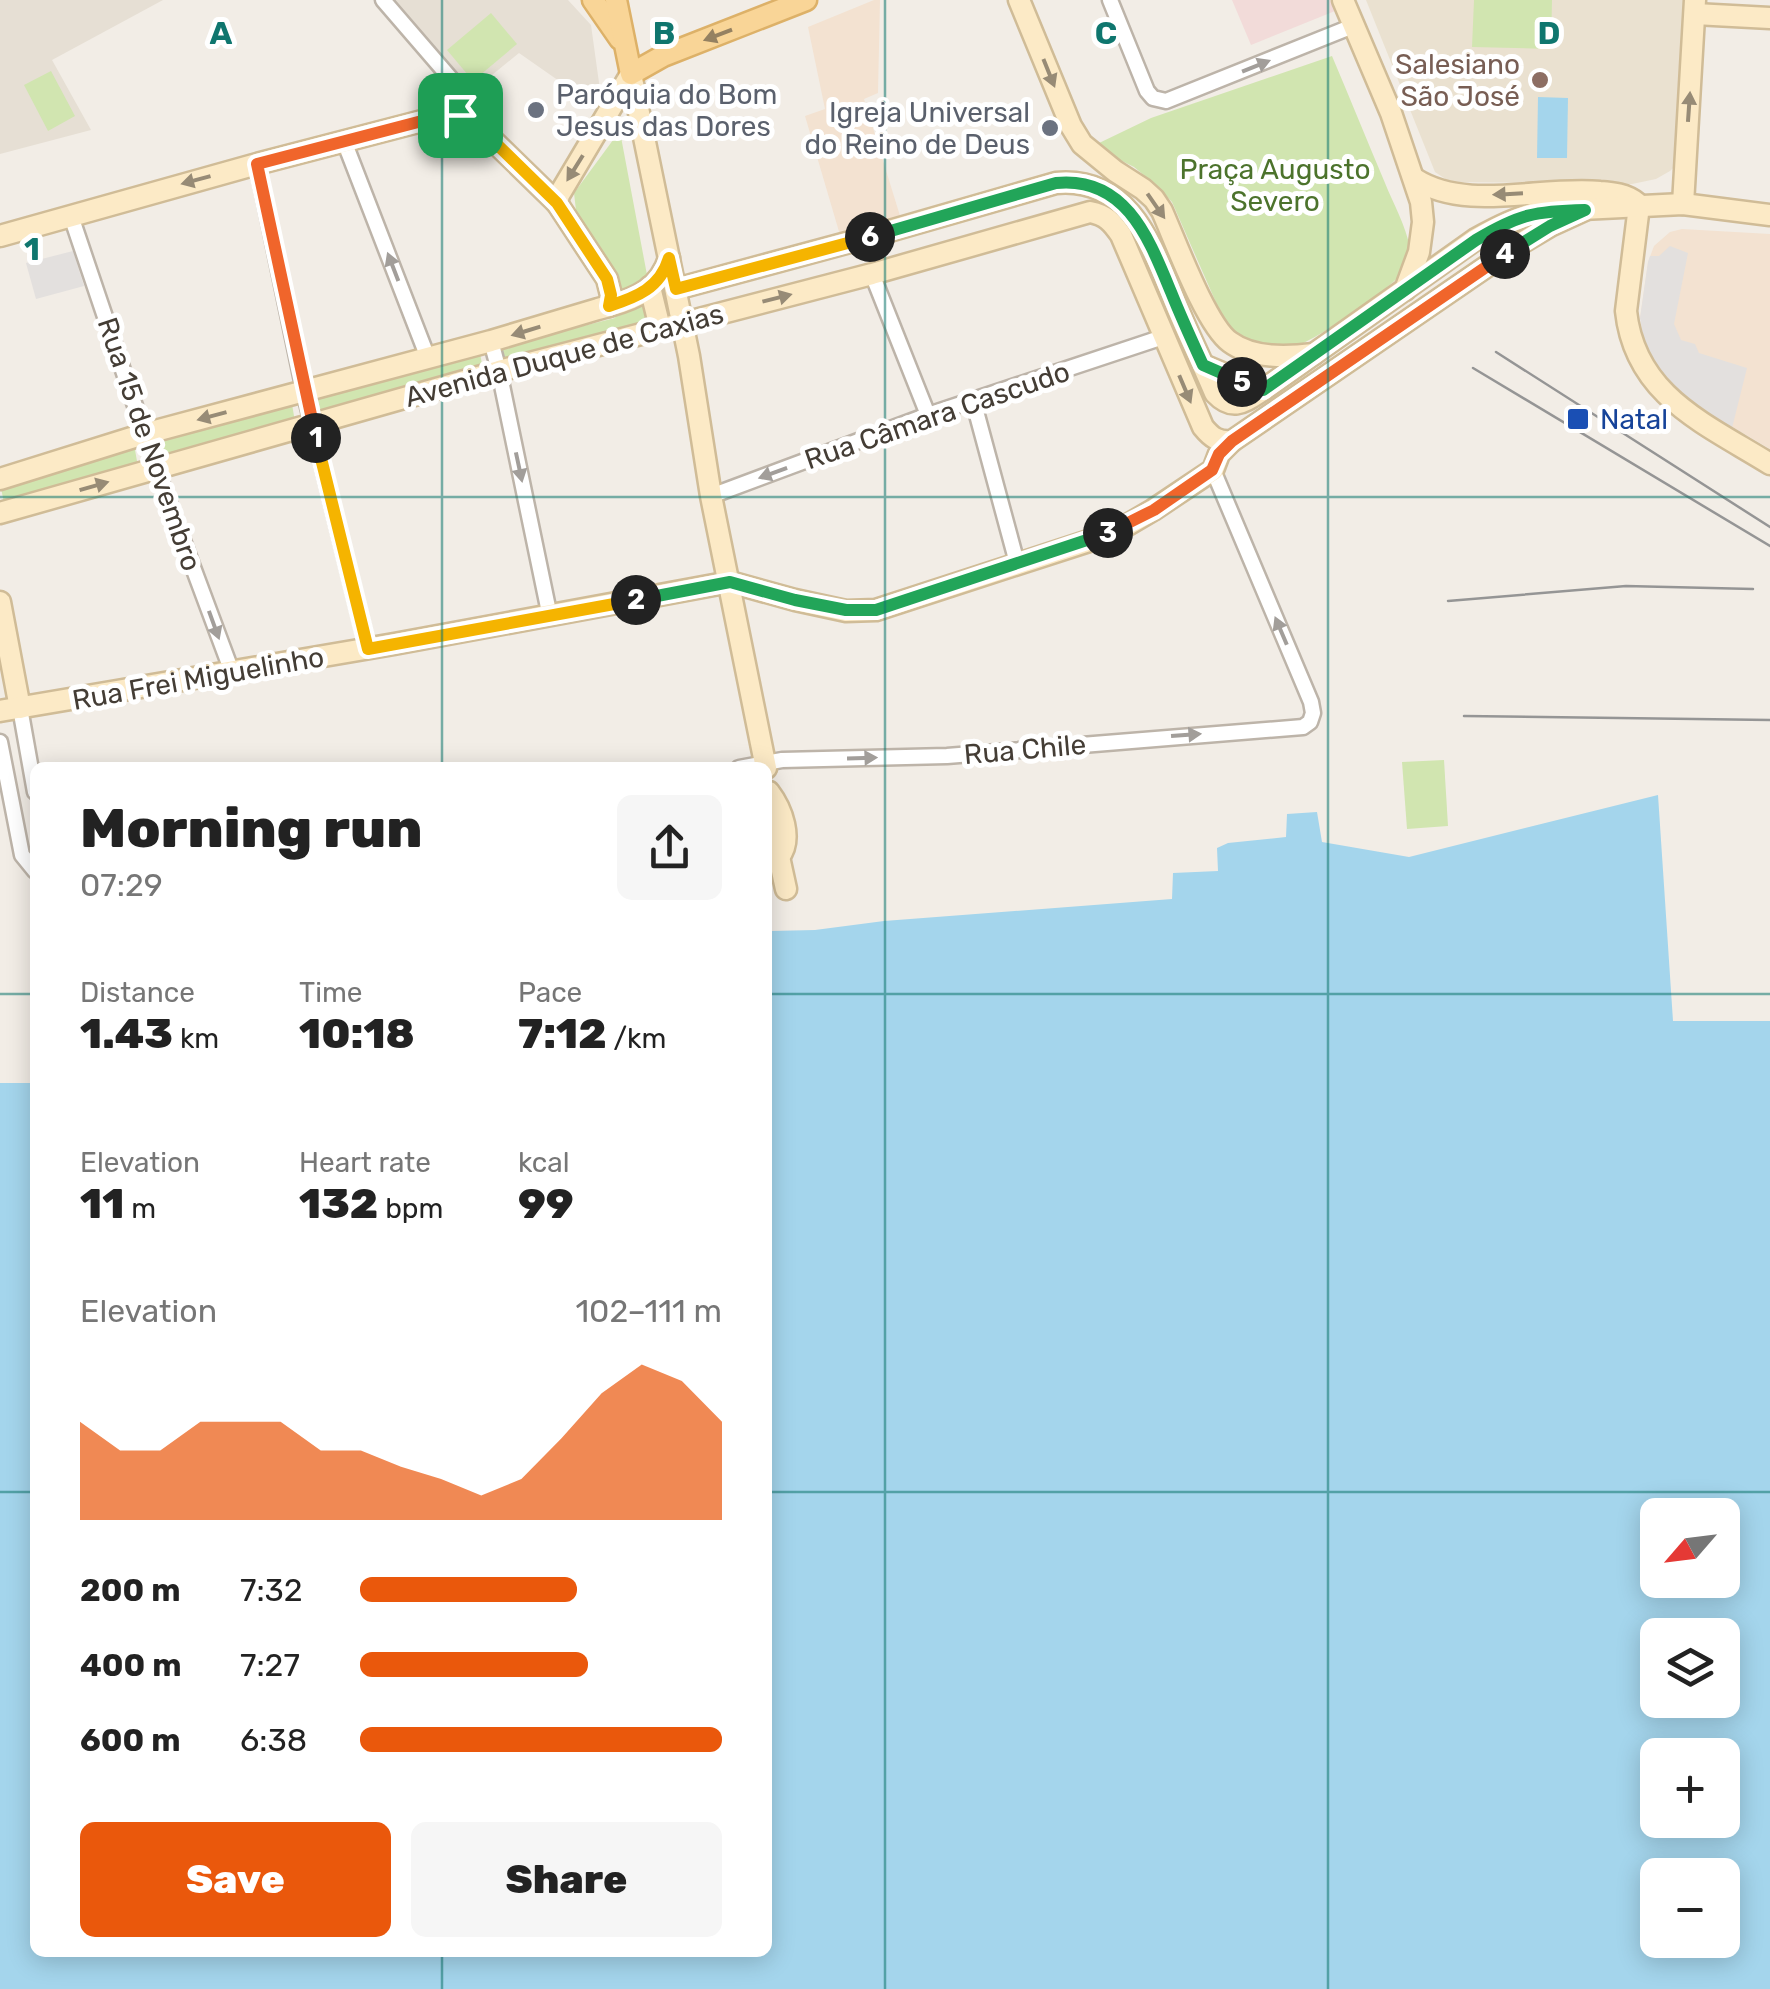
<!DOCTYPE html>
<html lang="en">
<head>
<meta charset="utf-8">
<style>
	:root { --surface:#fff; --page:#f6f6f6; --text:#222; --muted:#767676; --accent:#ea580c }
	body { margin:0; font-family:Rubik,sans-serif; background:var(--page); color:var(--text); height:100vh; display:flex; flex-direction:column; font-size:38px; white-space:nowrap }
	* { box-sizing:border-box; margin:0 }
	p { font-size:32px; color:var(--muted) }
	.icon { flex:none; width:55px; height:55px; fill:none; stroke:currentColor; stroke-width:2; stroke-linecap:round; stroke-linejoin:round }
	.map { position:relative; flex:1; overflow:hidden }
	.side { position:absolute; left:30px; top:762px; width:742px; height:1195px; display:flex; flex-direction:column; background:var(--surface); border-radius:15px; box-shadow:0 5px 25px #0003 }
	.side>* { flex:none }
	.needle { width:65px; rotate:242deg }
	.tools { position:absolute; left:1640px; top:1498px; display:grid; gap:20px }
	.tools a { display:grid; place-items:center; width:100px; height:100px; border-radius:15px; background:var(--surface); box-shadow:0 5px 25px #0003; font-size:50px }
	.pin { position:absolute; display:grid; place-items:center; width:85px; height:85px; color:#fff; margin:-42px; border-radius:20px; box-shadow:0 5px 15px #0006 }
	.km { position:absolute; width:50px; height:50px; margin:-25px; border-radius:50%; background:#222; color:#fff; font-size:28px; line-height:50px; text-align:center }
	.round { display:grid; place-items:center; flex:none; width:105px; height:105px; border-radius:15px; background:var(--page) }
	.headline { display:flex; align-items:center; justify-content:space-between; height:170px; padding:0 50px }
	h1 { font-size:55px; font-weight:800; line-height:75px }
	.metrics { display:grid; grid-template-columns:repeat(3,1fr); gap:15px; height:170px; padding:10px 50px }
	.metrics div { display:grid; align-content:center }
	.metrics b { font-size:42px; font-weight:800 }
	.metrics small { font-size:28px; font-weight:400 }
	.metrics p { font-size:28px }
	.chart { height:280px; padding:20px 50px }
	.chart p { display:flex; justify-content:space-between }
	.chart svg { width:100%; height:180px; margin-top:10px; fill:var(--accent); opacity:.7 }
	.primary-button { display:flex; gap:20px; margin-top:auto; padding:20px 50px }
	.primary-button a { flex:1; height:115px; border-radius:15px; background:var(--accent); color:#fff; font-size:40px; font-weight:800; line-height:115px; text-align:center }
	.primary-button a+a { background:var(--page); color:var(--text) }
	ul { padding:0 50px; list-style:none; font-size:32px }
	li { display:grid; grid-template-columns:160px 120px 1fr; align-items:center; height:75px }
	li i { height:25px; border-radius:12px; background:var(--accent) }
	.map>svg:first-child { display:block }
</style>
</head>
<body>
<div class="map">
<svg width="1770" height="1989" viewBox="0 0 1770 1989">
	<rect width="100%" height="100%" fill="#f2ede6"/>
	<g fill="#e6dfd4">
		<polygon points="0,0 163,0 52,60 91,130 0,154"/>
		<polygon points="389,0 568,0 591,25 600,90 592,104 519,53 470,93"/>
	</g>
	<g fill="#f3e2d1">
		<polygon points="874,0 880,0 878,93 864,99 901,219 840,235 805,116 825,109 808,27"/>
		<polygon points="1682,229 1770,234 1770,449 1688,401 1640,318 1648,262 1654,246 1670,232"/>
	</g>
	<polygon fill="#eae1d0" points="1366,0 1684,0 1682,160 1670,171 1656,179 1632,184 1450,182 1435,172"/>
	<polygon fill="#f2dbd9" points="1232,0 1330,0 1335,11 1251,45"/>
	<g fill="#d1e5b0">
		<polygon points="1474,0 1552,0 1551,49 1472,47"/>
		<polygon points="491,13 517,44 473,81 447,50"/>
		<path d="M 1332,56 C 1350,98 1367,141 1385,183 C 1393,203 1406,226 1410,248 C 1410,253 1410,258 1409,263 C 1406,280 1311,344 1293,347 C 1266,351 1242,344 1225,323 L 1172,202 L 1157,186 L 1134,167 L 1110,155 L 1097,144 L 1151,118 Z"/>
		<polygon points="51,71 75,116 48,131 24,85"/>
		<polygon points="616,136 621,137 654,312 641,322 512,365 500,358 502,348 507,345 615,318 620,296 577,219 574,193"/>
		<polygon points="480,353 483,370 322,415 317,397"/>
		<polygon points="292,404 295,422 161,456 157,441"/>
		<polygon points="134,444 138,467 4,503 0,483"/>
		<polygon points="1444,760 1448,826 1407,829 1402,762"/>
	</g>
	<g fill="#e3e0de">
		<polygon points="1670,246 1688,253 1674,324 1681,340 1695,344 1699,353 1747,368 1732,428 1672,391 1661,380 1644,342 1640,318 1648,262 1650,256 1659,256"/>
		<polygon points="73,251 84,286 36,299 26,263"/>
	</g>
	<g fill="#a4d5ec" fill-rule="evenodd">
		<polygon points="1538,97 1568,98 1567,158 1537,158"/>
		<path d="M 1658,795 L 1673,1021 L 1770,1021 L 1770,1989 L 0,1989 L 0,1083 L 35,1083 L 35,1952 L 768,1952 L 768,940 L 772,939 L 771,931 L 815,930 L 884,921 L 1172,899 L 1173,873 L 1218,871 L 1217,848 L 1228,843 L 1286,837 L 1287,814 L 1317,812 L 1322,842 L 1409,857 ZM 1658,1515 L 1722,1515 L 1722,1580 L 1658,1580 ZM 1722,1635 L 1722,1700 L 1658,1700 L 1658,1635 ZM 1658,1755 L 1722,1755 L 1722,1820 L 1658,1820 ZM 1658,1875 L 1722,1875 L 1722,1940 L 1658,1940 Z"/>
	</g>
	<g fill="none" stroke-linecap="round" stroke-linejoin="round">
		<g stroke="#bdb4a9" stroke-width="19">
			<g id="street">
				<polyline points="383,0 458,87 460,115"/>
				<polyline points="1110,0 1147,91 1153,98 1166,101 1353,26"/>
				<polyline points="344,141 428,358"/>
				<polyline points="257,164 304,391 368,649"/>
				<polyline points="71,216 156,468 232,672"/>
				<polyline points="872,274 928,415"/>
				<polyline points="491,341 499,371 550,617"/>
				<polyline points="973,400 1017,563"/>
				<polyline points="711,496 928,415 1163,337"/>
				<polyline points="20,708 35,792"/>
				<polyline points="0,742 22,855 35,871"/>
				<polyline points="739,768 782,760 947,756 1303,727 1310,722 1313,713 1311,702 1213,470"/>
			</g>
		</g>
		<g stroke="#d0bc97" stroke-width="25">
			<g id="secondary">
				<path d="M 1019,0 L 1071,126 L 1082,144 L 1115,171 L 1143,189 L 1154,199 L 1162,211 C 1175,240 1206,325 1230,342 C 1253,359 1288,357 1314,354"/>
				<polyline points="1343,0 1391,113 1421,202 1423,222 1419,252 1405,290"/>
				<polyline points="1695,14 1770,18"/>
				<polyline points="631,74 689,356 711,496 766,768"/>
				<path d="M 1415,179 C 1467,212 1541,186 1600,192 C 1613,193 1626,194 1637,203"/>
				<polyline points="557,203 559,195 631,74"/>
				<polyline points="1683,204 1695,0"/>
				<path d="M 1639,206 L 1626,311 C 1635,396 1706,424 1770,464"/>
				<polyline points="0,236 257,164 445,115 460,115 476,124 557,203 607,279 611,295 609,306 598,309 491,341 144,434 0,479"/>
				<polyline points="650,287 660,328"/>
				<path d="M 676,289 L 872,236 L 1056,183 C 1132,176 1153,250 1177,307 C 1189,336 1203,364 1215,393 C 1233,412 1244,402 1263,390 L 1476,239 C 1498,227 1518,217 1542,211 L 1683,204 L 1770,215"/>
				<path d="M 609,306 C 637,298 660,288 669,258"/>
				<polyline points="1203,365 1263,390"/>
				<path d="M 0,513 L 499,371 L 872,274 L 1090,212 C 1106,215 1112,222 1121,235 L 1203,427 C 1212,438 1218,442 1232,441 L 1518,245 L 1550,226 L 1585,210"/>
				<polyline points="0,602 20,708"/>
				<polyline points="0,711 394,644 730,582 795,600 846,611 876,610 1092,540 1124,527 1153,510 1213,470 1219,454 1232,441"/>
				<path d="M 769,792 C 782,809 793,839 779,857"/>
				<polyline points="768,825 771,846 779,857 786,889"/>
			</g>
		</g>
		<g stroke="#ddb168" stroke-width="25">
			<g id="primary">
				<polyline points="593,0 620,39"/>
				<polyline points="616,0 631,74 663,56 806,0"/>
			</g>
		</g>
		<use href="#street" stroke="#fff" stroke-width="14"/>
		<use href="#secondary" stroke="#fceac6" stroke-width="20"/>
		<use href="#primary" stroke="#f9d597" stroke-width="20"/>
		<g stroke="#959595" stroke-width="2.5">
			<polyline points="1496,352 1770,527"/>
			<polyline points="1473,368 1770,546"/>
			<polyline points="1448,601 1626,586 1753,589"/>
			<polyline points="1464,716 1770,720"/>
		</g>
	</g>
	<defs><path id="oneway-solid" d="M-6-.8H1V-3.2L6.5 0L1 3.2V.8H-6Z" transform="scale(2.5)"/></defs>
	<use fill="#958161" href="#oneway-solid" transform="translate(718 35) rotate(159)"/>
	<g fill="#a29e9a">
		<use href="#oneway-solid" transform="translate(1256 66) rotate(-22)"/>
		<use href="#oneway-solid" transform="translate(393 267) rotate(-111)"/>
		<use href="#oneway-solid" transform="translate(519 467) rotate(78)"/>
		<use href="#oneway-solid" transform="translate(773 473) rotate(160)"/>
		<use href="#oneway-solid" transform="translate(214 625) rotate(70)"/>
		<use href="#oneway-solid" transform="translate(1281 631) rotate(-113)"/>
		<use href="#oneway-solid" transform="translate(1186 735) rotate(-4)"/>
		<use href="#oneway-solid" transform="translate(862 758) rotate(-2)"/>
	</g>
	<g fill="#978b76">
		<use href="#oneway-solid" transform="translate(1049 73) rotate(68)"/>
		<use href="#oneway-solid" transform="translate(1689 107) rotate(-86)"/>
		<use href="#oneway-solid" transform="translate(575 168) rotate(122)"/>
		<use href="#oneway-solid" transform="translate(196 180) rotate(165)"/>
		<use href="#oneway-solid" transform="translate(1508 194) rotate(177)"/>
		<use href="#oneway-solid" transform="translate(1156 206) rotate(55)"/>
		<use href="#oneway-solid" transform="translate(777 298) rotate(-14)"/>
		<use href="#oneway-solid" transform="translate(526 331) rotate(163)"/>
		<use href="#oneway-solid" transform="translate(1185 389) rotate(67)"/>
		<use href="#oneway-solid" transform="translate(212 416) rotate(165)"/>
		<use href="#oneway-solid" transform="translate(94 486) rotate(-16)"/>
	</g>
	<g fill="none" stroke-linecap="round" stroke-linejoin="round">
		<g stroke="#fff" stroke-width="20">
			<polyline id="split-1" points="316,438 257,164 445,115 460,115"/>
		</g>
		<g stroke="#fff" stroke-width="20">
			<polyline id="split-2" points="316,438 368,649 636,600"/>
		</g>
		<g stroke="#fff" stroke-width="20">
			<polyline id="split-3" points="636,600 730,582 795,600 846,610 876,610 1108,533"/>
		</g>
		<g stroke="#fff" stroke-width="20">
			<polyline id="split-4" points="1108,533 1154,510 1212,470 1219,454 1232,441 1505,254"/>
		</g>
		<g stroke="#fff" stroke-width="20">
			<path id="split-5" d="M 1242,382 L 1263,390 L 1476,240 C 1519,214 1536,211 1585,210 L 1550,226 L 1505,254"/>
		</g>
		<g stroke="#fff" stroke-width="20">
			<path id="split-6" d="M 870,237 L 1056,183 C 1126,176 1149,239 1171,292 C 1181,317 1192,341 1203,365 L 1242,382"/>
		</g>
		<g stroke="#fff" stroke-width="20">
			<path id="split-7" d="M 460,115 L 476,124 L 557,203 L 607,279 L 611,295 L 609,306 C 637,297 660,288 669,258 L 676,289 L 870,237"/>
		</g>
		<use href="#split-1" stroke="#f0652b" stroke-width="12"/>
		<use href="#split-2" stroke="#f5b400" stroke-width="12"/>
		<use href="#split-3" stroke="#22a559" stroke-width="12"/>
		<use href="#split-4" stroke="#f0652b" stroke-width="12"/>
		<use href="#split-5" stroke="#22a559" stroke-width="12"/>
		<use href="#split-6" stroke="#22a559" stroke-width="12"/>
		<use href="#split-7" stroke="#f5b400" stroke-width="12"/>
	</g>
	<path fill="none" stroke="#0f766e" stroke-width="2.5" stroke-opacity="0.55" d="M 442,0 L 442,768M 885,0 L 885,1989M 1328,0 L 1328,1989M 0,497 L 1770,497M 0,994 L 35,994M 768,994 L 1770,994M 0,1492 L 35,1492M 768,1492 L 1770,1492M 442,1952 L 442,1989"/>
	<circle fill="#8d6e63" stroke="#fff" stroke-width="4" cx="1540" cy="80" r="10"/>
	<g fill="#6b7280" stroke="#fff" stroke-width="4">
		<circle cx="536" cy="110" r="10"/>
		<circle cx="1050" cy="128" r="10"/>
	</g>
	<rect fill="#1a4fb4" stroke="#fff" stroke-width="4" x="1566" y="407" width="24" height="24" rx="5"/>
	<g text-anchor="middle" stroke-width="10" stroke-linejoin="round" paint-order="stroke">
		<g font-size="28" fill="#785e54" stroke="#fff" text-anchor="end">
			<text x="1520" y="74">Salesiano<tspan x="1520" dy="32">São José</tspan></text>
		</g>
		<g font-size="28" fill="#5b616d" stroke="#fff" text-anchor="start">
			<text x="556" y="104">Paróquia do Bom<tspan x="556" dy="32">Jesus das Dores</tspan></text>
			<text x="1030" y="122" text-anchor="end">Igreja Universal<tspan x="1030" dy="32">do Reino de Deus</tspan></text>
		</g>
		<g font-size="28" fill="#4c732c" stroke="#fff">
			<text x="1275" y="179">Praça Augusto<tspan x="1275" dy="32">Severo</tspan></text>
		</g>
		<g font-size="28" fill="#443d35" stroke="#fff">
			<text transform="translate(564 355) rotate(-15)" y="10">Avenida Duque de Caxias</text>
			<text transform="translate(937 415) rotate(-19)" y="10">Rua Câmara Cascudo</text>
			<text transform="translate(150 444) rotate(71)" y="10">Rua 15 de Novembro</text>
			<text transform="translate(198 678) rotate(-10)" y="10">Rua Frei Miguelinho</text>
			<text transform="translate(1025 749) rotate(-5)" y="10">Rua Chile</text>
		</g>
		<g font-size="28" fill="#164399" stroke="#fff" text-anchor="start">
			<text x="1600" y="429">Natal</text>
		</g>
	</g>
	<g font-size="32" text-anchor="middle" font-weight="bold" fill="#0f766e" stroke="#fff" stroke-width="10" stroke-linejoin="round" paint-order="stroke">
		<text x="221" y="44">A</text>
		<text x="664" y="44">B</text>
		<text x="1106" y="44">C</text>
		<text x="1549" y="44">D</text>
		<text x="32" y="260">1</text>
	</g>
</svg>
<div class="tools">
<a><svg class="needle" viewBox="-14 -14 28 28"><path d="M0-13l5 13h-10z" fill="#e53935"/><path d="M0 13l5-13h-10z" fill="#767676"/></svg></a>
<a><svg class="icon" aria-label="layers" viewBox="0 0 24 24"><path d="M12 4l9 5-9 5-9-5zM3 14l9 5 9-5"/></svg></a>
<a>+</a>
<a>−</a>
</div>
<div class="pin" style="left:460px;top:115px;background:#1e9e55"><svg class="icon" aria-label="arrive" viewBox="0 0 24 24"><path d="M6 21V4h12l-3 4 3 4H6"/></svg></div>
<b class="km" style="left:316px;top:438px">1</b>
<b class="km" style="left:636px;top:600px">2</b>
<b class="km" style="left:1108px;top:533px">3</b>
<b class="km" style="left:1505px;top:254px">4</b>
<b class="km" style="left:1242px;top:382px">5</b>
<b class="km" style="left:870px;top:237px">6</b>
<section class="side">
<div class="headline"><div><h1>Morning run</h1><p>07:29</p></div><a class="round"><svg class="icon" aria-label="share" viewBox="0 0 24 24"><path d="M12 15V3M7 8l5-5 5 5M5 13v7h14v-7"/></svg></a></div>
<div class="metrics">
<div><p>Distance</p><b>1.43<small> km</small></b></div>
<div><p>Time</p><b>10:18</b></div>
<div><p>Pace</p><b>7:12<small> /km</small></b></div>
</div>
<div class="metrics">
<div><p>Elevation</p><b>11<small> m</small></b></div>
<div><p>Heart rate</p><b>132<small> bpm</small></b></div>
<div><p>kcal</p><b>99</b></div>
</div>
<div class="chart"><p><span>Elevation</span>102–111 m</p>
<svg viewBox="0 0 160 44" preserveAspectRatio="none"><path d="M0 44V20L10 27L20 27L30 20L40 20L50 20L60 27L70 27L80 31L90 34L100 38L110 34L120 24L130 13L140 6L150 10L160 20V44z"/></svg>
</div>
<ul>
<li><b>200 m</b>7:32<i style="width:60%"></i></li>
<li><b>400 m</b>7:27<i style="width:63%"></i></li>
<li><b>600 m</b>6:38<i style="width:100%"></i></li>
</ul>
<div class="primary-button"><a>Save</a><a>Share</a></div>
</section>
</div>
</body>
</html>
